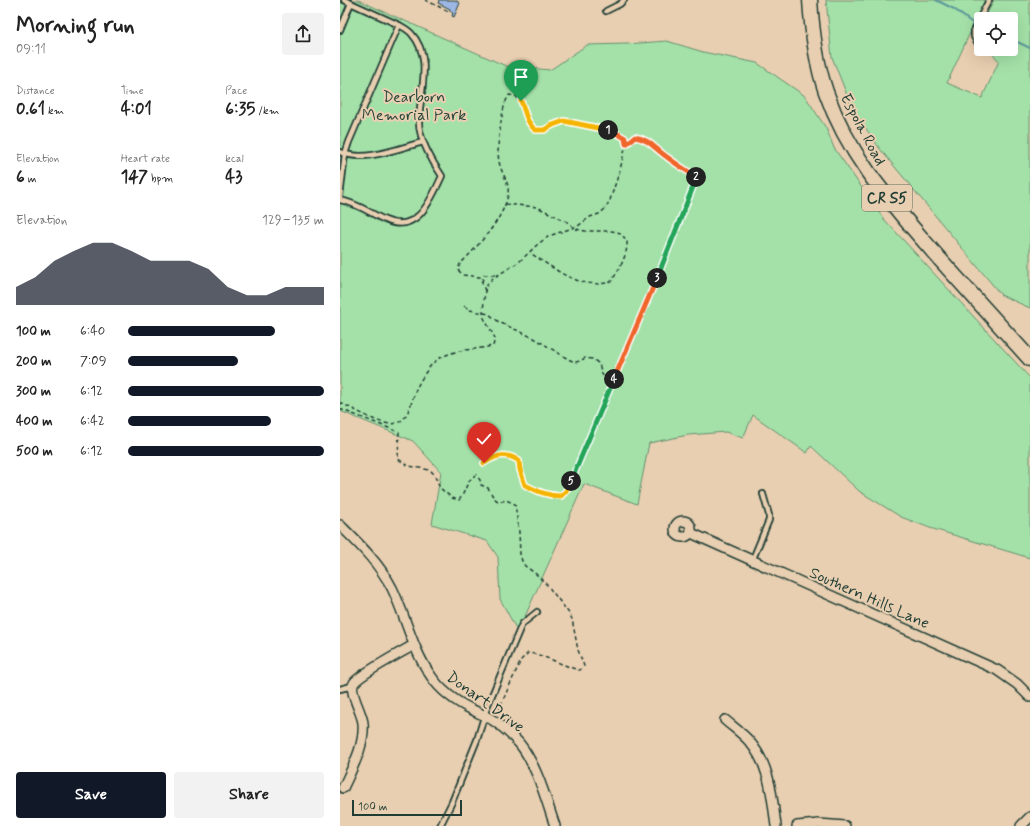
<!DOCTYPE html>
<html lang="en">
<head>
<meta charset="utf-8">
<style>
	:root { --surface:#fff; --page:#f2f2f2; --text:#222; --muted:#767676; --accent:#111827 }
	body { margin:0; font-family:Mynerve,sans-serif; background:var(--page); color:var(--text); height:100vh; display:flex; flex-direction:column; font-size:15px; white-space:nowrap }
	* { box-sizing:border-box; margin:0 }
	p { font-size:13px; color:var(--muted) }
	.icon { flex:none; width:22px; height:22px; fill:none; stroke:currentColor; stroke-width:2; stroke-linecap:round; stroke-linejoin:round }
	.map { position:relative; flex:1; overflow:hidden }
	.sheet { display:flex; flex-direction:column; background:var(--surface); width:340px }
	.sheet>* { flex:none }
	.controls { position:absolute; left:634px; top:12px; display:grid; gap:8px }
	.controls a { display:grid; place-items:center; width:44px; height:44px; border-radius:4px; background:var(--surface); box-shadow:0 4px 16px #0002; font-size:20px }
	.scale { position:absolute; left:12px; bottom:10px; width:110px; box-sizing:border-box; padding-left:4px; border:2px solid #1f3d34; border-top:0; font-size:11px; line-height:14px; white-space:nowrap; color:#1f3d34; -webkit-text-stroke:3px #e9cfb1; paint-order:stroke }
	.pin { position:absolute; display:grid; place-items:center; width:34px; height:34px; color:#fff; margin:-41px -17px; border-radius:50% 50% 50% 0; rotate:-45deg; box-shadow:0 0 4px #0007 }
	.pin .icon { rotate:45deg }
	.km { position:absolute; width:20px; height:20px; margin:-10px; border-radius:50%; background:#222; color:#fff; font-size:11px; line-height:20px; text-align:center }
	.round { display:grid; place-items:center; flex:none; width:42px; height:42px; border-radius:4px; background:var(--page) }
	.headline { display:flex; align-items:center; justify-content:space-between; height:68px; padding:0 16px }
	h1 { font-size:22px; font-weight:800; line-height:30px }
	.stats { display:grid; grid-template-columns:repeat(3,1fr); gap:6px; height:68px; padding:4px 16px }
	.stats div { display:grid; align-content:center }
	.stats b { font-size:17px; font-weight:800 }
	.stats small { font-size:11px; font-weight:400 }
	.stats p { font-size:11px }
	.chart { height:112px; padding:8px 16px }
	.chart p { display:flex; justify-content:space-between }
	.chart svg { width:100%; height:72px; margin-top:4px; fill:var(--accent); opacity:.7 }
	.button { display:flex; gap:8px; margin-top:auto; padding:8px 16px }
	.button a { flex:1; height:46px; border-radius:4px; background:var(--accent); color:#fff; font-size:16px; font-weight:800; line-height:46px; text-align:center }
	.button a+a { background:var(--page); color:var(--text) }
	ul { padding:0 16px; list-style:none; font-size:13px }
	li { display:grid; grid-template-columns:64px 48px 1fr; align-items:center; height:30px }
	li i { height:10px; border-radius:5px; background:var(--accent) }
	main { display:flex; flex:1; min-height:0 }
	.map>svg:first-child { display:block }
</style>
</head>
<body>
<main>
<section class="sheet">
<div class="headline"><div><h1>Morning run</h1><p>09:11</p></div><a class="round"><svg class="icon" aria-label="share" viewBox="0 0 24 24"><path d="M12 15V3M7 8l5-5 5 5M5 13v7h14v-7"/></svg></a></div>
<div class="stats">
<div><p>Distance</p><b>0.61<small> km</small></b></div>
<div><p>Time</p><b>4:01</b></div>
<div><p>Pace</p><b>6:35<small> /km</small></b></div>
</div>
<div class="stats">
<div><p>Elevation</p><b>6<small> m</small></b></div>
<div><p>Heart rate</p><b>147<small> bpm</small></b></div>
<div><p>kcal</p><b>43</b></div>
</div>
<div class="chart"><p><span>Elevation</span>129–135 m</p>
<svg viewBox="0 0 160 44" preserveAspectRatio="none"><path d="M0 44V33L10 27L20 17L30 11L40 6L50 6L60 11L70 17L80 17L90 17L100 22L110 33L120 38L130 38L140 33L150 33L160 33V44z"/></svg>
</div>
<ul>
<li><b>100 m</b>6:40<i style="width:75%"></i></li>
<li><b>200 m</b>7:09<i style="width:56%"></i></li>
<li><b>300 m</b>6:12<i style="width:100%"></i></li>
<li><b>400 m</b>6:42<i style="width:73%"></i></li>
<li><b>500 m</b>6:12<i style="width:100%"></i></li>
</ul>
<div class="button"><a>Save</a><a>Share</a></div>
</section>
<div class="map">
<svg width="690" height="826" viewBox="0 0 690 826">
	<rect width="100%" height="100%" fill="#e9cfb1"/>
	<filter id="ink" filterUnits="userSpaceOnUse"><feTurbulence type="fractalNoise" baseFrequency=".025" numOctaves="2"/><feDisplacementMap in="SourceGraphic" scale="8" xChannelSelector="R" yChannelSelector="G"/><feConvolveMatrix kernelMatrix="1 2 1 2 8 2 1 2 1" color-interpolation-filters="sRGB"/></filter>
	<g filter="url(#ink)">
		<g fill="#a4e1a8" stroke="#628f6e">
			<polygon points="0,0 18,0 166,66 210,70 247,45 287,44 327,41 363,52 417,63 465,96 486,128 494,148 543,218 690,378 690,558 590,528 561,517 519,491 471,446 467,453 413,415 403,438 386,432 348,435 309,443 297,504 244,484 178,632 160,599 158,557 147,541 92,524 101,472 73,441 0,411"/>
			<polygon points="486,0 645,0 607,83 642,98 659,61 648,49 671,49 671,19 644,19 654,0 690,0 690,308 661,295 540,149 512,108 492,57"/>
		</g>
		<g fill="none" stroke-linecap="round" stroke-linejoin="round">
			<g stroke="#5c989a" stroke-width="2">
				<polyline points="596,0 614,9 631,22 641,26"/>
				<polyline points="671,39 690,48"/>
			</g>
		</g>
		<polygon fill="#9cb7e3" stroke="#1f3d34" points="99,0 115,0 120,3 114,17 112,16 113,13 110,11 110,9 98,3"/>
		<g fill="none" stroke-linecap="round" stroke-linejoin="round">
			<g stroke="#1f3d34" stroke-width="8">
				<g id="service">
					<polyline points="4,0 59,25"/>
					<polyline points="266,11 280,4 284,0"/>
					<polyline points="0,30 11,3"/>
					<polyline points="640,47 634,37 634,29 649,0"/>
					<path d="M 0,152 C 24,163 59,148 83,142"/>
					<path d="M 0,197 L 5,154 L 9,142 L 59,25 C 63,27 68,30 71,33 C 94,58 79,93 79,123 C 79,139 93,163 102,176 C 91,199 78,235 45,220 C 30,213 17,203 0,200"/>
					<polyline points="412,561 429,520 429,515 423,494"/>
					<polyline points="0,689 12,686"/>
					<polyline points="100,826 112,802 137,740 147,707 182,624 197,612"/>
				</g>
			</g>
			<g stroke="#1f3d34" stroke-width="12">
				<g id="minor">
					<circle cx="343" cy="529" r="8"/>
					<path d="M 0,525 C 19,544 39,563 52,588 C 66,617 72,649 91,676 C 102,693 118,703 135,711 C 142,715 149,717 154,721 C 163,727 172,735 179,743 C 197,765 206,800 215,826"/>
					<polyline points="351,533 657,670 677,684 690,697"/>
					<path d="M 385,720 C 393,727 402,733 409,741 C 430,765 432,795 436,826"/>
					<path d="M 3,788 C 12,768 25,746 23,723 C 22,712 8,691 14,683 C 20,674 62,652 74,645"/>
					<polyline points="457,826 479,824 505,826"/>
					<polyline points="681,826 690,817"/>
				</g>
			</g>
			<g stroke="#1f3d34" stroke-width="17">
				<path id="primary" d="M 470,0 C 472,31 476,63 486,92 C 509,158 552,204 597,256 C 628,290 659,325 690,359"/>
			</g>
			<g stroke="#1f3d34" stroke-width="1.5" stroke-dasharray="4 3" stroke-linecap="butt">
				<polyline points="85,0 108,11"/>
				<path d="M 165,204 L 197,207 L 226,221 L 236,229 L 245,231 L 271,231 L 278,232 L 287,240 C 288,256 279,269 271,282 C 238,290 216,269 190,253"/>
				<polyline points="142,282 144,275 156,275"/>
				<path d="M 145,291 L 140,277 L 123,275 L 118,270 L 120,264 C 136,248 171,212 168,187 C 167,179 160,170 159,161 C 156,147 161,118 165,103"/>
				<polyline points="124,306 130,310 149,314 159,322 194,338 228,359 235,362 240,361 245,358 253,359 259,364 262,374 271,388"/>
				<path d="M 0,403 C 15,409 29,419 45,423 C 69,429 70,402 77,387 C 82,378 89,365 97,360 C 112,349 135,350 153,346 L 155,338 L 144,318 L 143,311 L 145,291 L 148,283 L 153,278 L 179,262 L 198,244 L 209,236 L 238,226 L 250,217 L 259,214 L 265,209 L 270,200 L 280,170 L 286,144 L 285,138 L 278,134 L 265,129 L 224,121 L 213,125 L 204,130 L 195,130 C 191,126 187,122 185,117 C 182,109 182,103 176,96 L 169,95 L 165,103"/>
				<path d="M 0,409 L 59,432 L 58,459 L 69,466 L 90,470 L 94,474 L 100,488 L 112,498 L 119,500 C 126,492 126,480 136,475 L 140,480 L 141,485 L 148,488 L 154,498 L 159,502 L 166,500 L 175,504 L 179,532 L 180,554 L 182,561 L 185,566 L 196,574 L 208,586 L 228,612 L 232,619 L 238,650 L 244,666 L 240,670 C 222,666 206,655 188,653 L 181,660 L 158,711"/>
				<path d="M 143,463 C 157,456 166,452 179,461 L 180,470 L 185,485 C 197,491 207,496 221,496 L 226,491 L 230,483 L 318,277 L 357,177 C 347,170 336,164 326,156 C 315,148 309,139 295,137 L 286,143"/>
			</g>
			<use href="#service" stroke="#e9cfb1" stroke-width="4.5"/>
			<use href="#minor" stroke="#e9cfb1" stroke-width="9"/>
			<use href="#primary" stroke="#e9cfb1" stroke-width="14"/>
		</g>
	</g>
	<g fill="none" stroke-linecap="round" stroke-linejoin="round" filter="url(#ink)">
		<g stroke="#fff" stroke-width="8">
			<path id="split-1" d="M 181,101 C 186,113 185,120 195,130 L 204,130 L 213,125 L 224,121 L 268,130"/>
		</g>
		<g stroke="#fff" stroke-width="8">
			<path id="split-2" d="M 268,130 L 278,134 L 285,138 L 286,144 L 295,137 C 309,139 315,149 327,157 C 336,164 346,170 356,177"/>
		</g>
		<g stroke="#fff" stroke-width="8">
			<polyline id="split-3" points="317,278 357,177 356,177"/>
		</g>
		<g stroke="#fff" stroke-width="8">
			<polyline id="split-4" points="274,379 317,278"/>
		</g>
		<g stroke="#fff" stroke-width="8">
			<polyline id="split-5" points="231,481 274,379"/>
		</g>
		<g stroke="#fff" stroke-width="8">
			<path id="split-6" d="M 144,463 C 157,455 166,452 179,461 L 180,470 L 185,485 C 197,491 207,496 221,496 L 226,491 L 231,481"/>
		</g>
		<use href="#split-1" stroke="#f5b400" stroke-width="5"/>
		<use href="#split-2" stroke="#f0652b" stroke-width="5"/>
		<use href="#split-3" stroke="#22a559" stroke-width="5"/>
		<use href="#split-4" stroke="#f0652b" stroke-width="5"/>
		<use href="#split-5" stroke="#22a559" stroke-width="5"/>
		<use href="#split-6" stroke="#f5b400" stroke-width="5"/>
	</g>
	<g text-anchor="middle" stroke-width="4" stroke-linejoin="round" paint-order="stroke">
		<rect fill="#e9cfb1" stroke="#5c695a" stroke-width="1" x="522" y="185" width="50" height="26" rx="3"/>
		<g font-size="15" font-weight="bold" fill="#1f3d34">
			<text x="547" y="203">CR S5</text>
		</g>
		<g font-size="16" fill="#26453a" stroke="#e9cfb1">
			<text x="74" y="102">Dearborn<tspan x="74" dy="18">Memorial Park</tspan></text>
		</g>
		<g font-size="16" fill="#1f3d34" stroke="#e9cfb1">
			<text transform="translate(524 129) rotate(62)" y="6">Espola Road</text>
			<text transform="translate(530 597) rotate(24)" y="6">Southern Hills Lane</text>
			<text transform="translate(146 701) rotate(36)" y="6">Donart Drive</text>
		</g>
	</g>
</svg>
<div class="controls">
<a><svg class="icon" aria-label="locate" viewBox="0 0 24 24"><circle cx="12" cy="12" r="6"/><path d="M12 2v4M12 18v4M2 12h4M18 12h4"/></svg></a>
</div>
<div class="scale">100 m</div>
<div class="pin" style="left:181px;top:101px;background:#1e9e55"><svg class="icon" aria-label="arrive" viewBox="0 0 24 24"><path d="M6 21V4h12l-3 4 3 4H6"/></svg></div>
<div class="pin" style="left:144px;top:463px;background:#d93025"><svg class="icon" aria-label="check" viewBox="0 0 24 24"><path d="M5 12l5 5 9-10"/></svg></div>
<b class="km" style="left:268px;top:130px">1</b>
<b class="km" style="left:356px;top:177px">2</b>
<b class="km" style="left:317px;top:278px">3</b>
<b class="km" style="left:274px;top:379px">4</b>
<b class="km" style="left:231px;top:481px">5</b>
</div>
</main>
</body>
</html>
